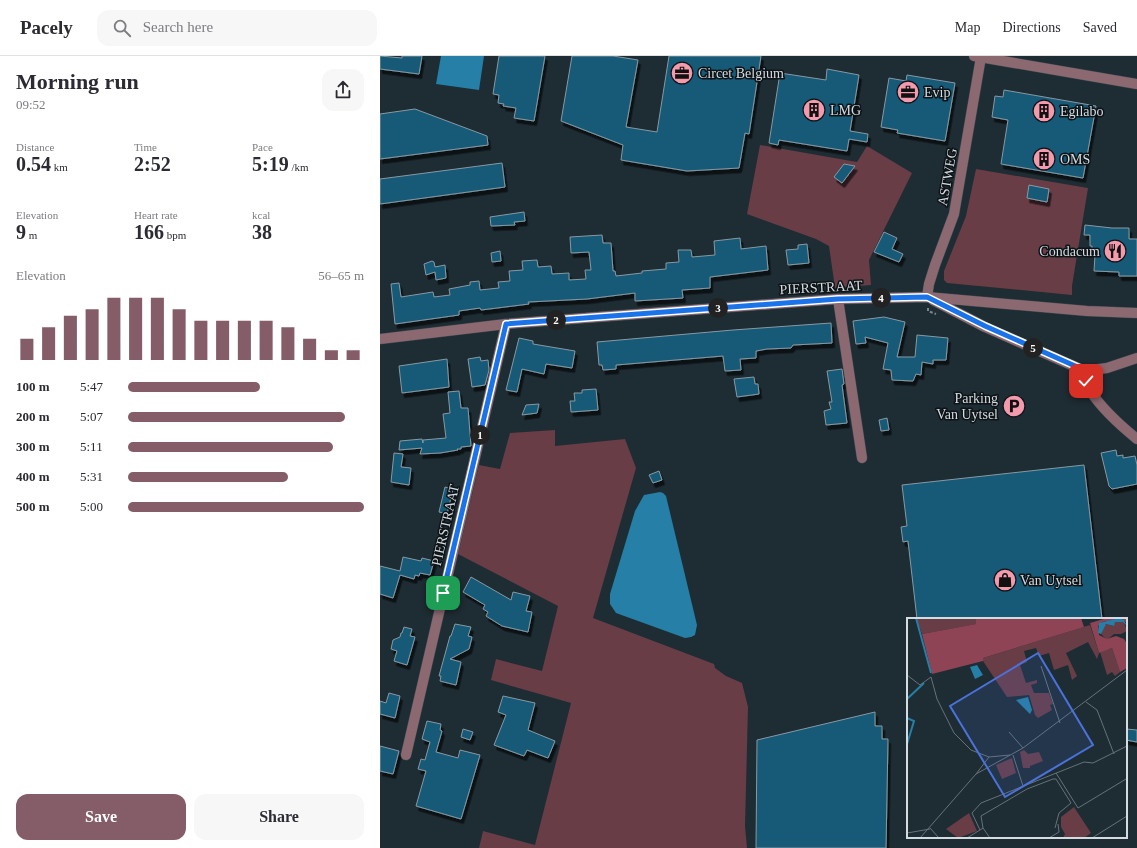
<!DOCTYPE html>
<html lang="en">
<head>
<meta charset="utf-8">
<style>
	:root { --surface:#fff; --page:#f7f7f7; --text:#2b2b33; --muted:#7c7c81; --line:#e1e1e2; --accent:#855d69 }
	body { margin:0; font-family:"Times New Roman",serif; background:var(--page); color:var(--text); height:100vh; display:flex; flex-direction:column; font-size:15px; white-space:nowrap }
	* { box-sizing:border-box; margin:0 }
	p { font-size:13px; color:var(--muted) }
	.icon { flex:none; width:22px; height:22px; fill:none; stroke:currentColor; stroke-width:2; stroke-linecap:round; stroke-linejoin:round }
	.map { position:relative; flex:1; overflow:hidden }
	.panel { display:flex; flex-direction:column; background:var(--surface); width:380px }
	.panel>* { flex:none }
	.pin { position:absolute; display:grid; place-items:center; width:34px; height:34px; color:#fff; margin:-17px; border-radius:8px; box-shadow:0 2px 6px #0006 }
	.km { position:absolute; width:20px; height:20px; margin:-10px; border-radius:50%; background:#222; color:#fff; font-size:11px; line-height:20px; text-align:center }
	.round { display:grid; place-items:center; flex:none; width:42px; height:42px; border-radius:12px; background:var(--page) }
	.overview { display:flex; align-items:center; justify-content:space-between; height:68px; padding:0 16px }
	h1 { font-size:22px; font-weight:700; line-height:30px }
	.figures { display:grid; grid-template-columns:repeat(3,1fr); gap:6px; height:68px; padding:4px 16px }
	.figures div { display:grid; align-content:center }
	.figures b { font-size:20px; font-weight:700 }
	.figures small { font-size:11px; font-weight:400 }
	.figures p { font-size:11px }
	.chart { height:112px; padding:8px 16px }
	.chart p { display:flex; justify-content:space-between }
	.chart svg { width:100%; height:72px; margin-top:4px; stroke:var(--accent); stroke-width:6 }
	.button { display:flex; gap:8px; margin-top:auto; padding:8px 16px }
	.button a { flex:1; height:46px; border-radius:12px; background:var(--accent); color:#fff; font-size:16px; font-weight:700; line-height:46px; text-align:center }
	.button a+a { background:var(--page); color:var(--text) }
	ul { padding:0 16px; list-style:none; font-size:13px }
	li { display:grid; grid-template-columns:64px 48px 1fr; align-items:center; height:30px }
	li i { height:10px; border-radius:5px; background:var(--accent) }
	header { display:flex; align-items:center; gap:24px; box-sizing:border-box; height:56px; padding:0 20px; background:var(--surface); border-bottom:1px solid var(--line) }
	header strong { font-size:19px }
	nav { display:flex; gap:22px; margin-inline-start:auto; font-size:14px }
	.search { width:280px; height:36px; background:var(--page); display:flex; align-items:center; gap:10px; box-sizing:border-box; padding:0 14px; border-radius:12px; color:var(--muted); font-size:15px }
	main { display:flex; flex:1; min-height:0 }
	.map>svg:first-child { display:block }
</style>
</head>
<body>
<header>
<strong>Pacely</strong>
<div class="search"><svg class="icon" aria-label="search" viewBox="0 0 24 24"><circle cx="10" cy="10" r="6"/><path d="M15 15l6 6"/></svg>Search here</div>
<nav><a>Map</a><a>Directions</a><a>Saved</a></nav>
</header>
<main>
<section class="panel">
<div class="overview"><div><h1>Morning run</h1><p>09:52</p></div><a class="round"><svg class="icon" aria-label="share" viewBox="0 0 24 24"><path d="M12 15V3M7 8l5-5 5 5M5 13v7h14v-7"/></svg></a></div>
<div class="figures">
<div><p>Distance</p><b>0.54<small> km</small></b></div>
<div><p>Time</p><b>2:52</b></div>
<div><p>Pace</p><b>5:19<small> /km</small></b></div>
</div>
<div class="figures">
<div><p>Elevation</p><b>9<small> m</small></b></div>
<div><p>Heart rate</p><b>166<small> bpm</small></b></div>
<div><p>kcal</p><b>38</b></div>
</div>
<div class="chart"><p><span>Elevation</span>56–65 m</p>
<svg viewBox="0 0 160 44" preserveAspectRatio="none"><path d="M5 44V31M15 44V24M25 44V17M35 44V13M45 44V6M55 44V6M65 44V6M75 44V13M85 44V20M95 44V20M105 44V20M115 44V20M125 44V24M135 44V31M145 44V38M155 44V38"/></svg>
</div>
<ul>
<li><b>100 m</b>5:47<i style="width:56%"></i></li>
<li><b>200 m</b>5:07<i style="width:92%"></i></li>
<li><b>300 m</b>5:11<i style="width:87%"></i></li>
<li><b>400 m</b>5:31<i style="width:68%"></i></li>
<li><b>500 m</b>5:00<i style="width:100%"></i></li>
</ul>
<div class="button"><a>Save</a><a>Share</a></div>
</section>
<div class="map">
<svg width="757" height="792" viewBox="0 0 757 792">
	<defs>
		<filter id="shadow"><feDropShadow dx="2.5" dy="4.5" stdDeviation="0" flood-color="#0009"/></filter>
	</defs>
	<rect width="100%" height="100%" fill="#1e2c33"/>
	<g fill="#683d46">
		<polygon points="380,89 477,106 487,90 532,117 489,204 491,229 455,232 449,190 436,183 367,158"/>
		<polygon points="596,113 708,132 692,230 692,239 567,227 564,224 564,215 586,160"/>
		<polygon points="175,374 175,390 245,383 256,412 213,562 334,608 335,612 346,620 362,627 368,651 365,770 367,792 99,792 103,775 155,789 191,647 111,624 116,603 162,615 178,550 78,498 99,409 120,413 130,377"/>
	</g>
	<g fill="#267fa7">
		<polygon points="61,0 104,0 99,34 56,28"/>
		<polygon points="280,436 283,437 286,440 317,569 315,579 311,581 305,582 236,557 230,548 230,538 255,455 264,439"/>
	</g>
	<g fill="#155a78" stroke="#8899a2" filter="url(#shadow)">
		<polygon points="0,0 22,2 22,0 42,0 39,18 0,13"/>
		<polygon points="119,0 165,0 154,65 134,62 136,52 123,50 124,48 118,47 119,39 113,38"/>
		<polygon points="192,0 233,0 258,4 246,71 277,76 289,0 381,0 369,78 365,77 359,112 307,115 241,104 243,89 181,65"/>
		<polygon points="447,13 479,19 470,75 488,78 487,86 469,83 467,95 399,84 398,89 389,87 400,17 446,24"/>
		<polygon points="527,19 575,27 565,85 517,77 518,74 501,71 509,22 526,25"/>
		<polygon points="624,34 716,50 703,122 621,108 628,64 612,61 615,40 623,41"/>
		<polygon points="35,53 107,80 108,89 0,103 0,58"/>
		<polygon points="122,107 125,131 0,148 0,123"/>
		<polygon points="464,108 475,110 462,127 454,121"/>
		<polygon points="649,129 669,133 667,146 647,142"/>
		<polygon points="144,156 145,165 134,166 135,169 111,170 110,161"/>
		<polygon points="705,169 732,172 749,172 749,183 757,183 757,220 739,220 739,216 714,215 715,199 712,199 712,190 710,190 710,179 704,179"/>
		<polygon points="504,176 517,182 512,193 523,198 519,206 494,196"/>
		<polygon points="222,179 223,187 231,187 233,215 235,215 236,220 262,217 262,215 286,213 286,207 299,206 298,194 311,194 312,201 335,199 334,185 360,182 361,193 386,190 388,214 330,221 330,232 302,234 303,242 255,245 255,237 207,243 148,246 149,248 101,254 100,252 79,255 79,259 15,268 11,228 19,227 21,241 53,236 54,241 70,239 69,233 90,229 90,226 99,225 100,234 119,232 118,226 130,225 129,215 143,214 142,205 157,204 158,211 171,210 172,218 189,217 189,224 206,223 205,214 211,214 209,196 191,197 190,181"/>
		<polygon points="427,188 429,207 408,209 406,194 418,193 418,189"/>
		<polygon points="120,195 121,205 112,206 111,197"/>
		<polygon points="52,205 54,206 55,211 65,209 66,222 56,224 55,216 46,219 44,208"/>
		<polygon points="504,261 525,266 517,301 535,301 537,279 568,282 566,304 553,304 553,308 542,306 541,319 536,318 533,325 512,324 511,314 503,313 508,287 485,281 486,287 476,288 473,265"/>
		<polygon points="451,267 452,287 413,289 411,292 387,293 376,295 376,302 360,303 361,314 345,315 343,300 236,309 236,313 223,314 222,309 219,309 217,286 353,274"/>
		<polygon points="139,282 153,285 153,288 195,295 192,312 166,308 164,318 142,313 137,336 126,334"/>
		<polygon points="100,301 101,305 108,304 109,314 105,329 92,331 88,303"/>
		<polygon points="67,303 69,331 22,337 19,310"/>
		<polygon points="462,313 464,328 462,329 467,367 446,369 444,355 451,353 449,346 452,346 447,315"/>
		<polygon points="374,321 375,328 378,328 379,338 357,341 354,323"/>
		<polygon points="216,333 218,354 191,356 190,345 195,345 194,337 202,337 202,334"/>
		<polygon points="79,335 81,352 88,352 91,390 81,391 81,393 77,393 78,394 60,397 40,398 42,392 19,394 20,385 42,383 43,387 43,384 66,382 63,358 70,357 68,336"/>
		<polygon points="159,348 157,357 142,359 146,349"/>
		<polygon points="507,362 509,374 501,375 499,364"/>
		<polygon points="736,394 737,400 743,399 743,402 755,400 757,409 757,428 732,433 729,430 721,397"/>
		<polygon points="14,397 23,398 21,411 31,412 29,429 11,426"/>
		<polygon points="704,409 722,563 537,563 528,485 523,486 521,471 527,470 522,429"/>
		<polygon points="279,415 282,424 273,427 269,419"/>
		<polygon points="65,431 73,433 67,458 59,456"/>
		<polygon points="23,501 41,505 42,502 54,505 50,519 40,517 39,520 35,519 34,523 20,519 13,542 0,538 0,510 20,515"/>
		<polygon points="91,521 131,544 133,536 150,540 146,555 152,556 148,576 122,570 106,560 108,556 103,553 105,549 83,536"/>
		<polygon points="75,568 91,571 88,580 92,581 89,593 70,603 81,606 76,629 60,625 61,620 59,620 70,580 71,580"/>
		<polygon points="24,571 32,573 30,580 35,581 27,609 14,605 17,595 11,593 13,584 20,581 21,577 22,577"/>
		<polygon points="9,637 20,640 15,662 0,658 0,645 6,647"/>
		<polygon points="123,640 155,647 148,674 175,685 168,702 147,694 144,700 114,689 126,659 118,656"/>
		<polygon points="495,656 495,670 502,670 502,683 508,683 506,792 376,792 377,684"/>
		<polygon points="47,665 61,668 60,674 62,675 56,696 78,702 80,694 100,699 81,763 36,750 46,715 38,713 41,703 45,704 50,686 42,683"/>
		<polygon points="83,673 93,676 90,684 81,681"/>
		<polygon points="746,673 757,674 757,686 746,684"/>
		<polygon points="0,690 19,695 13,718 0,715"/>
	</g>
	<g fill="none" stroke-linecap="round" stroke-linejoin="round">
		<g stroke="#3b484f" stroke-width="11">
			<g id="minor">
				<polyline points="594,0 757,28"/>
				<polyline points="547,241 549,228 555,209 574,158 601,1"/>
				<polyline points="458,243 482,402"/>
				<polyline points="553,244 605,271 705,315 727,312 757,302"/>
				<polyline points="0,283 126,268 458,243 547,241 707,255 757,257"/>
				<path d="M 705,315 C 705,322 707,329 711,336 C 723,354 741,370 757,383"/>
				<polyline points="26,699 126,268"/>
			</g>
		</g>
		<polyline stroke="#7a858b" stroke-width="2" stroke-dasharray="3 2" stroke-linecap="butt" points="548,252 548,255 556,258"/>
		<use href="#minor" stroke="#8c6970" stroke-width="10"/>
	</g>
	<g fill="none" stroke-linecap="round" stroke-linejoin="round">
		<g stroke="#fff" stroke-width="8">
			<polyline id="route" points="63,537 126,268 458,243 547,241 605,270 702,313 705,315 706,325"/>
		</g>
		<use href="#route" stroke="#1a73e8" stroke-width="5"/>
	</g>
	<defs>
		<g id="office-disc" transform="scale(1.15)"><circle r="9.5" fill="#f39aac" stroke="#0d1317"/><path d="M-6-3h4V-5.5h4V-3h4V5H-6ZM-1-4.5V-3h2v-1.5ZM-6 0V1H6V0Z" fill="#111"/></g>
		<g id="building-disc" transform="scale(1.15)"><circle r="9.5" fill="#f39aac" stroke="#0d1317"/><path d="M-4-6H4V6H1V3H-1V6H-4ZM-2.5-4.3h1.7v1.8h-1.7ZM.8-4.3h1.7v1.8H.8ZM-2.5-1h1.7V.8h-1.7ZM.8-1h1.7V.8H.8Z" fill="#111"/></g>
		<g id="restaurant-disc" transform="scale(1.15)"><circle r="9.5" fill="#f39aac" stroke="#0d1317"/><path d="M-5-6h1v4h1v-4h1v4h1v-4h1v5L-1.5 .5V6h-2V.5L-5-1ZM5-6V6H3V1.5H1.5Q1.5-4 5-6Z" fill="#111"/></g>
		<g id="parking-disc" transform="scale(1.15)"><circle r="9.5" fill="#f39aac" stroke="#0d1317"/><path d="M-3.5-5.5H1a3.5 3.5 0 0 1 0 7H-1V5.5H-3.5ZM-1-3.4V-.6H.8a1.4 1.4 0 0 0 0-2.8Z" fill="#111"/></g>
		<g id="shop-disc" transform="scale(1.15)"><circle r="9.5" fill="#f39aac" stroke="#0d1317"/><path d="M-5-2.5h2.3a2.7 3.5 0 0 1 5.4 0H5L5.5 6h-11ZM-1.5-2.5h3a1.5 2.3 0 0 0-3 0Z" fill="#111"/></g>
	</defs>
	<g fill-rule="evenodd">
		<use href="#office-disc" x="302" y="17"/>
		<use href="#office-disc" x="528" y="36"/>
		<use href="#building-disc" x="434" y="54"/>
		<use href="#building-disc" x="664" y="55"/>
		<use href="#building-disc" x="664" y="103"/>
		<use href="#restaurant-disc" x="735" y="195"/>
		<use href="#parking-disc" x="634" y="350"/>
		<use href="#shop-disc" x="625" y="524"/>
	</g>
	<g text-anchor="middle" stroke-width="3" stroke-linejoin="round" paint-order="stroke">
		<g font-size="14" fill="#d4dce1" stroke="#0d1317" text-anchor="start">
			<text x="318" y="22">Circet Belgium</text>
			<text x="544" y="41">Evip</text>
			<text x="450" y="59">LMG</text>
			<text x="680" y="60">Egilabo</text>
			<text x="680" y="108">OMS</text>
			<text x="720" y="200" text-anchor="end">Condacum</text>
			<text x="618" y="347" text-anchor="end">Parking<tspan x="618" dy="16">Van Uytsel</tspan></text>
			<text x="640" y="529">Van Uytsel</text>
		</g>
		<g font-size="14" fill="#d4dce1" stroke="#0d1317">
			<text transform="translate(567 121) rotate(-80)" y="5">ASTWEG</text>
			<text transform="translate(441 231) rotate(-3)" y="5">PIERSTRAAT</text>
			<text transform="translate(65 469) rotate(-77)" y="5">PIERSTRAAT</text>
		</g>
	</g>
	<g transform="translate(527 562)">
		<rect width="220" height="220" fill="#1e2c33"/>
		<path d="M 9,0 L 69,0 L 70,6 L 15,16 ZM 208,4 L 217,4 L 220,13 L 214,16 L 207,16 L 200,22 L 194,16 L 196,8 L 200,6 L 206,8 ZM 183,7 L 192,35 L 190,41 L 181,24 L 159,35 L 170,58 L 165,62 L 161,47 L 147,52 L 142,35 L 132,38 L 129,30 L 117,33 L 120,44 L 113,47 L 119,65 L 130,62 L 130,65 L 124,67 L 127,75 L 142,75 L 146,86 L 143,87 L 145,92 L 131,100 L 128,97 L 122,77 L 100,79 L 76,43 L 76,40 ZM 205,30 L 213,54 L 208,58 L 205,54 L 200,57 L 193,34 ZM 117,132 L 121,136 L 132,134 L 136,143 L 123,148 L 123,150 L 116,150 L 113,134 ZM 105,140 L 109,155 L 95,161 L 89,147 ZM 167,189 L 184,215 L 177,220 L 156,220 L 158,216 L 154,209 L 154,199 ZM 62,195 L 70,213 L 51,220 L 39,211 Z" fill="#683d46"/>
		<path d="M 69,0 L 174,0 L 177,9 L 76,40 L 76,43 L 25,56 L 15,16 L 69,6 ZM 200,0 L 220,0 L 220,5 L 215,1 L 195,4 L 191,8 L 192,17 L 200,21 L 209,18 L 217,21 L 220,26 L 220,50 L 213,54 L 205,30 L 192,35 L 183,5 Z" fill="#8e4455"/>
		<path d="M 213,0 L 217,2 L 220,8 L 216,4 L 208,4 L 207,8 L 199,6 L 194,16 L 191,15 L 192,5 ZM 70,47 L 76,57 L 68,61 L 63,49 ZM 121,79 L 125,92 L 123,96 L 109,82 Z" fill="#267fa7"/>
		<path fill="none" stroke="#267fa7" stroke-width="2" d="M 9,0 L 24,55M 0,81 L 17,65M 0,100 L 7,103 L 0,126"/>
		<path fill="none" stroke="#677279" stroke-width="1" d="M 134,48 L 153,105M 0,57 L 13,67 L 24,59 L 30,81 L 47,115 L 64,132 L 82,139M 179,84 L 190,92 L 207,136M 102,114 L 116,130M 106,137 L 116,168M 149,155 L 171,190 L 219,161M 69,156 L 82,139 L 103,137M 23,210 L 32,220M 76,210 L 83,220M 73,212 L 76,210 L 74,198 L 120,171 L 146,161 L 149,161 L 164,185 L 152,195 L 148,210M 0,215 L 23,211M 13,220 L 69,156 L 116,130 L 220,52M 60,220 L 73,212 L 65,195 L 74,185 L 177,144 L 186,145 L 220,128M 142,220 L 152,214 L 151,206M 185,220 L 220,198"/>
		<path fill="#4b72da" fill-opacity="0.15" stroke="#4b72da" stroke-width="2" d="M 131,35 L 186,127 L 98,179 L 43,88 Z"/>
		<rect width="220" height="220" fill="none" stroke="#d4dce1" stroke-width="2"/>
	</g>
</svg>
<div class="pin" style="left:63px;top:537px;background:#1e9e55"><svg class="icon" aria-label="arrive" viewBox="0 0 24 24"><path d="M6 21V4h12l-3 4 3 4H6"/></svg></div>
<div class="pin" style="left:706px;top:325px;background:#d93025"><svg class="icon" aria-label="check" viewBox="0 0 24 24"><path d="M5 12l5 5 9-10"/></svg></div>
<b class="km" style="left:100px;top:379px">1</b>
<b class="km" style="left:176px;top:264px">2</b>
<b class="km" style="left:338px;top:252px">3</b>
<b class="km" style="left:501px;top:242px">4</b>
<b class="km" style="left:653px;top:292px">5</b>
</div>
</main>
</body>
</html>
